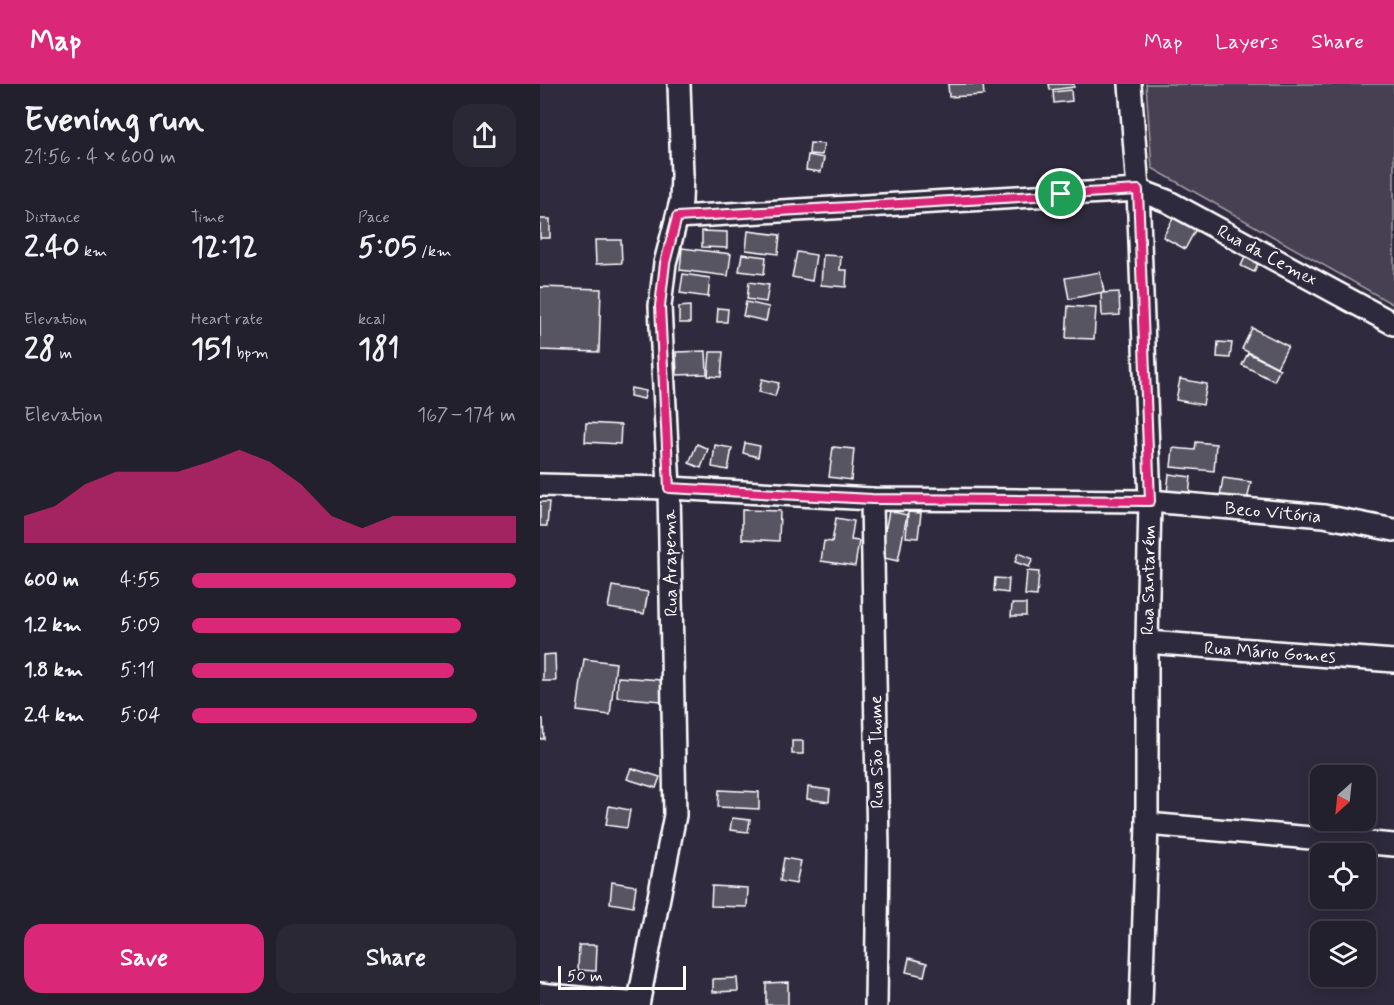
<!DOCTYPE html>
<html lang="en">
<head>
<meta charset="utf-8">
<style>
	:root { --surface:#23202e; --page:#2b2836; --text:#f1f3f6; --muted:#a3a3aa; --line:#403e4a; --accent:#db2777 }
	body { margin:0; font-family:Mynerve,sans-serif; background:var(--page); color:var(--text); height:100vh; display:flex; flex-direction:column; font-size:22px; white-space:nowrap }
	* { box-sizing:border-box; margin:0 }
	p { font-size:20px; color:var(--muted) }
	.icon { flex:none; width:33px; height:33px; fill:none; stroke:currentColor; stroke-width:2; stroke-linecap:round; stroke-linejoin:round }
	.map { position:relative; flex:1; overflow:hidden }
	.sheet { display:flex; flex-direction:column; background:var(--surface); width:540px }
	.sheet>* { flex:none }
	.needle { width:39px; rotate:207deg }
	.controls { position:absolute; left:770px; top:681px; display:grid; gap:12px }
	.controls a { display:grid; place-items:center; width:66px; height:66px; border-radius:12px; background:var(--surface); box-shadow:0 3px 15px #0003,0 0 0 2px var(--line); font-size:30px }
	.scale { position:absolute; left:18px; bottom:15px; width:128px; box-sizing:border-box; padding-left:6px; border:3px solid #fff; border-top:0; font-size:16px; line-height:21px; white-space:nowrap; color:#fff; -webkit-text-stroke:4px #2f2a3d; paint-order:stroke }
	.pin { position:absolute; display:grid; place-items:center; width:51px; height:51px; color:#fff; margin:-26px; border:3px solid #fff; border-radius:50%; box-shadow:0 2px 6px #0007 }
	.round { display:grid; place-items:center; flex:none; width:63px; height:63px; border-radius:18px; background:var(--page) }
	.headline { display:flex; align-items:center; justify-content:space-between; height:102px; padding:0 24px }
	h1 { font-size:33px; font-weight:700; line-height:45px }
	.stats { display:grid; grid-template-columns:repeat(3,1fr); gap:9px; height:102px; padding:6px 24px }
	.stats div { display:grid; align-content:center }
	.stats b { font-size:30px; font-weight:700 }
	.stats small { font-size:16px; font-weight:400 }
	.stats p { font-size:16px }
	.chart { height:168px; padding:12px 24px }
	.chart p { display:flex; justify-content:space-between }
	.chart svg { width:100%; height:108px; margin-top:6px; fill:var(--accent); opacity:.7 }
	.action { display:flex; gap:12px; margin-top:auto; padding:12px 24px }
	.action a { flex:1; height:69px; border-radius:18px; background:var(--accent); color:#fff; font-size:24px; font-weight:700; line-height:69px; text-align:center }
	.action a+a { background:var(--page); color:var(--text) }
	ul { padding:0 24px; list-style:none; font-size:20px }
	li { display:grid; grid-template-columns:96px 72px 1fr; align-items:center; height:45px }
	li i { height:15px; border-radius:8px; background:var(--accent) }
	header { display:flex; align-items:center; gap:36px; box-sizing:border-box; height:84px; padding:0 30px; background:var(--accent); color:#fff }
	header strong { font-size:28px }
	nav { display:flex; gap:33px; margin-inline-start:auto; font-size:21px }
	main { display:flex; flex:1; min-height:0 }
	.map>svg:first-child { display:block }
</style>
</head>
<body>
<header>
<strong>Map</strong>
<nav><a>Map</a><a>Layers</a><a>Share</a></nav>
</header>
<main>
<section class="sheet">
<div class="headline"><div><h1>Evening run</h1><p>21:56 · 4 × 600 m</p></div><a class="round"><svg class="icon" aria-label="share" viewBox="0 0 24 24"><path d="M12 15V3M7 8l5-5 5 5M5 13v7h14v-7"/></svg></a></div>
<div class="stats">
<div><p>Distance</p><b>2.40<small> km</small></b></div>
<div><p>Time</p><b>12:12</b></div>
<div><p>Pace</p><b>5:05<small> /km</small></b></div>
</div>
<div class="stats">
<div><p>Elevation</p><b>28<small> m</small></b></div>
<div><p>Heart rate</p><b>151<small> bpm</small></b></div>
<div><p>kcal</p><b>181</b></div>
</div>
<div class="chart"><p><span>Elevation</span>167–174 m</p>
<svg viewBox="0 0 160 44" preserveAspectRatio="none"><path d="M0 44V33L10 29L20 20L30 15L40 15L50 15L60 11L70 6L80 11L90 20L100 33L110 38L120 33L130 33L140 33L150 33L160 33V44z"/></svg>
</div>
<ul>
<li><b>600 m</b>4:55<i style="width:100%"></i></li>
<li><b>1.2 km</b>5:09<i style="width:83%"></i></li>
<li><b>1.8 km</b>5:11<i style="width:81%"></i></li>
<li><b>2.4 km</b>5:04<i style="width:88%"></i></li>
</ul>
<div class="action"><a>Save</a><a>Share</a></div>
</section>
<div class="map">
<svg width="854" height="921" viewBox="0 0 854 921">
	<rect width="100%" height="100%" fill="#2f2a3d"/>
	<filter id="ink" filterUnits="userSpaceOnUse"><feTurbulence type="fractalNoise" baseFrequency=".0167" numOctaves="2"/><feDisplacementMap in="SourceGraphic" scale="12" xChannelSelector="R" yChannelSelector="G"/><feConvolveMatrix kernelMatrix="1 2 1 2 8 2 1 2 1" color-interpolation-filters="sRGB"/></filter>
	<g filter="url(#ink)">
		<polygon fill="#464152" stroke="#a2a0a8" stroke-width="1.5" points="606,0 854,0 854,221 612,84"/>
		<g fill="#595564" stroke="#fff" stroke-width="1.5">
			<polygon points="408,0 443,0 444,11 409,13"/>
			<polygon points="509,0 534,0 534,3 510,6"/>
			<polygon points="531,6 532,17 514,19 513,8"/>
			<polygon points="270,59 284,60 282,71 269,70"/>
			<polygon points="268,71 284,74 281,88 266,86"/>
			<polygon points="636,129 658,141 645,165 623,153"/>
			<rect x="0" y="135" width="10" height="19"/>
			<polygon points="162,147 187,148 187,164 162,163"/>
			<polygon points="208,147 240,151 238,170 206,166"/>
			<polygon points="55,156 81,156 82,179 56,180"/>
			<polygon points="142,164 191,170 188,192 140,186"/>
			<polygon points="257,168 276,171 272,197 252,193"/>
			<polygon points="202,170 226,173 224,190 199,187"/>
			<polygon points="283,171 301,172 300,186 307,186 306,203 281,201"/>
			<polygon points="706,171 719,177 714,188 701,182"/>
			<polygon points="560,188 564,208 529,215 525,194"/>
			<polygon points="143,190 170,194 168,213 140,209"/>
			<polygon points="209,198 229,201 226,218 207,215"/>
			<polygon points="0,203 61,205 59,268 0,266"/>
			<polygon points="579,208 580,231 562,232 561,209"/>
			<polygon points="206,218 229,223 226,237 203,232"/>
			<polygon points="150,222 150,239 139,239 139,223"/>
			<polygon points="528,222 556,224 554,255 526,254"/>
			<polygon points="178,224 188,225 187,238 177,238"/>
			<polygon points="712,244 748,262 737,283 702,265"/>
			<polygon points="678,258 692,259 690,274 677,273"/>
			<polygon points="166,267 167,290 137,291 136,268"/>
			<polygon points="170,268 183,268 181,293 168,292"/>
			<polygon points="708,269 740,285 734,297 702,281"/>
			<polygon points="222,295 239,299 235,312 219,308"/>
			<polygon points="640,295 667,300 663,321 636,316"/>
			<polygon points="91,304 106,307 104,315 90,312"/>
			<polygon points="46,339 81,341 80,360 45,358"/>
			<polygon points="656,358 676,360 674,387 631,383 633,364 655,366"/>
			<polygon points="205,359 220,362 218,373 203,369"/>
			<polygon points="157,360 168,365 161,384 149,379"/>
			<polygon points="175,361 192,364 188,386 172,383"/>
			<polygon points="293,363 314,365 311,396 289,393"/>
			<polygon points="629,390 651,393 649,411 627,409"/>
			<polygon points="683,394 711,398 707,417 680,412"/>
			<polygon points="0,418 9,418 7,442 0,442"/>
			<polygon points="202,426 240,427 239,457 202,455"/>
			<polygon points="349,427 367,431 358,477 340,473"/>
			<polygon points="368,428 381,429 378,454 366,453"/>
			<polygon points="296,434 314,437 311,456 319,457 315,482 281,477 284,457 292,458"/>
			<polygon points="478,469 493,475 489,483 475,478"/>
			<polygon points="487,487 499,488 497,512 485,511"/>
			<polygon points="455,494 469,495 468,509 454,507"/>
			<polygon points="72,502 108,508 104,530 68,524"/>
			<polygon points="472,520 486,520 486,532 471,532"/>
			<polygon points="15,570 16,597 3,597 3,571"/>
			<polygon points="44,575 76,579 70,631 37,627"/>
			<polygon points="78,593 122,596 121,617 77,613"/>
			<polygon points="0,635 3,635 4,655 0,655"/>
			<rect x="252" y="657" width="11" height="13"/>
			<polygon points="91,684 120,693 116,704 87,695"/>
			<polygon points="268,703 290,706 289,718 267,715"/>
			<polygon points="179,706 219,708 219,725 178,723"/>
			<polygon points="69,722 90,726 87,744 66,741"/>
			<polygon points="192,734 210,736 208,748 190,746"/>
			<polygon points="244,774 261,777 256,800 240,797"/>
			<polygon points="72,798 96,802 93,823 70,819"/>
			<polygon points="172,802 208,804 207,823 171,822"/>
			<polygon points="39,861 57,861 56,887 38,886"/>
			<polygon points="369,874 387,879 384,892 366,888"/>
			<polygon points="197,894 198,907 173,908 173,895"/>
			<polygon points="248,898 248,921 226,921 226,899"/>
		</g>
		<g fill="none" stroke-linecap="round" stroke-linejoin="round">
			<g stroke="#fff" stroke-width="26">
				<g id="minor">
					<polyline points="590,0 598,106 610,417 607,558 607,740 601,921"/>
					<polyline points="137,133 598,106 627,117 854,240"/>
					<polyline points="0,401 129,404 332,415 610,417 784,432 854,446"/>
					<polyline points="332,415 338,766 336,921"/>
					<polyline points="607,558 854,577"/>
					<polyline points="607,740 854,761"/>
					<polyline points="0,910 98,920"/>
					<polyline points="98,921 135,731 129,404 120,222 125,179 141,117 142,91 139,0"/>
				</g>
			</g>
			<use href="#minor" stroke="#2f2a3d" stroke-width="21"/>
		</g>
	</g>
	<g fill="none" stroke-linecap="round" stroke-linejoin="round" filter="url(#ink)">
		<g stroke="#fff" stroke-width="12">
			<polygon id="route" points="598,106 610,417 332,415 129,404 120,222 125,179 137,133"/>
		</g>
		<use href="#route" stroke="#db2777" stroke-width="8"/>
	</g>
	<g text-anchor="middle" stroke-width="5" stroke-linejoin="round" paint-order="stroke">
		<g font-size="18" fill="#fff" stroke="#2f2a3d">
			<text transform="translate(727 171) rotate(28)" y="6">Rua da Cemex</text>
			<text transform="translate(733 428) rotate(5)" y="6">Beco Vitória</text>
			<text transform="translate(130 479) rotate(-91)" y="6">Rua Arapema</text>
			<text transform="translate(608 496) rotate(-89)" y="6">Rua Santarém</text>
			<text transform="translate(730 568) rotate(4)" y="6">Rua Mário Gomes</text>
			<text transform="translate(336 668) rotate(-91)" y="6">Rua São Thome</text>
		</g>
	</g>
</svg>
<div class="controls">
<a><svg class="needle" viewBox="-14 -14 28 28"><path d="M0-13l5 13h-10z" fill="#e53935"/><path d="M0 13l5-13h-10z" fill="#a3a3aa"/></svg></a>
<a><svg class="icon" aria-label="locate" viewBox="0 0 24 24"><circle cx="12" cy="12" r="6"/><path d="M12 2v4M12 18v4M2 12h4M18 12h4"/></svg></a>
<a><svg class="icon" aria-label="layers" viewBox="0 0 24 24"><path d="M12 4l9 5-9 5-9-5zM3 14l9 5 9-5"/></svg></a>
</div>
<div class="scale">50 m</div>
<div class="pin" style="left:521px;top:110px;background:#1e9e55"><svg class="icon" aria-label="arrive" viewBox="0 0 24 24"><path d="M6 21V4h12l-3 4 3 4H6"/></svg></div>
</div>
</main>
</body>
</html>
